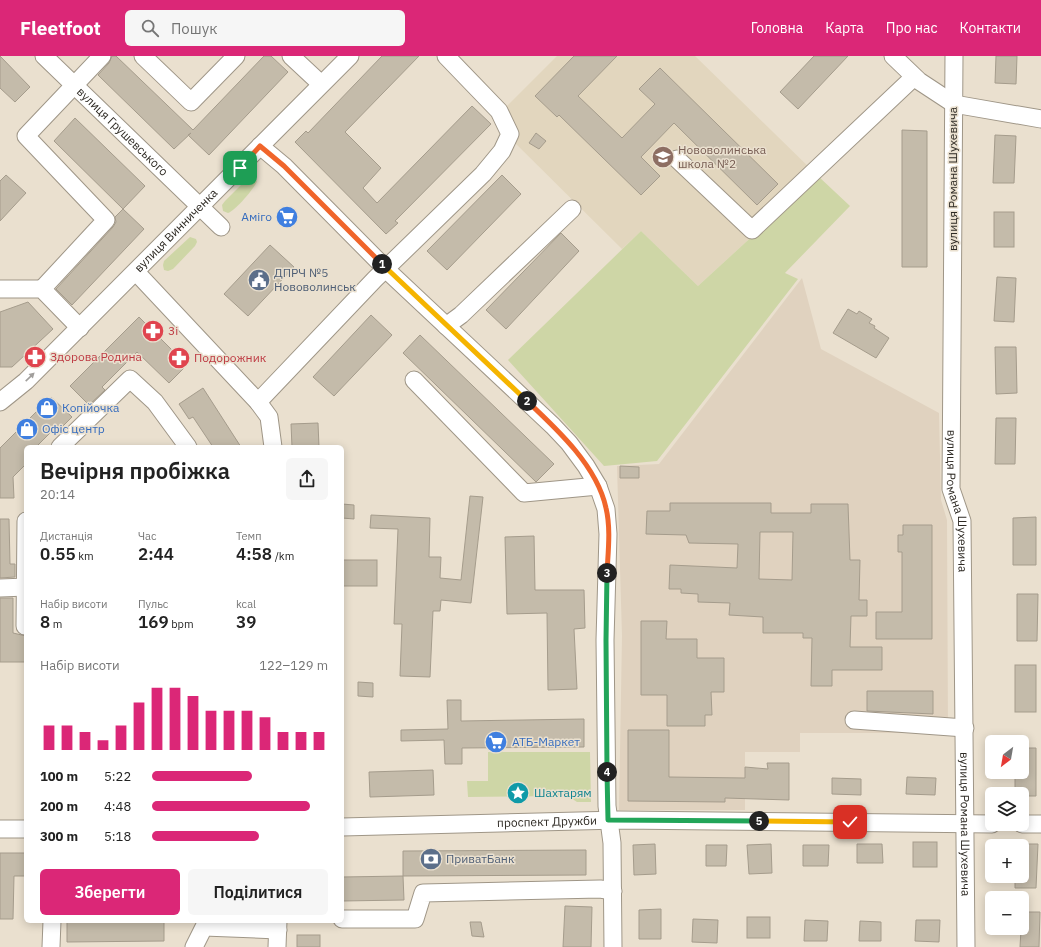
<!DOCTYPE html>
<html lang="uk">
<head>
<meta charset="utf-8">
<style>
	:root { --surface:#fff; --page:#f6f6f6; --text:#222; --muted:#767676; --accent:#db2777 }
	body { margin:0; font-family:"IBM Plex Sans",sans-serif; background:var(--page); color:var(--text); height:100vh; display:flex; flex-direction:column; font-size:15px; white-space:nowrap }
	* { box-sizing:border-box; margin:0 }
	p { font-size:13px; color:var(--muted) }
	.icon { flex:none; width:22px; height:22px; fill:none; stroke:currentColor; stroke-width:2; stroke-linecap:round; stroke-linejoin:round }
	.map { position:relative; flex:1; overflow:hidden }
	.details { position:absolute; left:24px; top:389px; width:320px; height:478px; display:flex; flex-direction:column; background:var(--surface); border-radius:6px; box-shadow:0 2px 10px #0003 }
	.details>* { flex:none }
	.needle { width:26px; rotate:211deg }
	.fabs { position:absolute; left:985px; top:679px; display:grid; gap:8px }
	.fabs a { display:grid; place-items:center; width:44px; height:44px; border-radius:6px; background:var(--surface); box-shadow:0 2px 10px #0003; font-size:20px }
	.pin { position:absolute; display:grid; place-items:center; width:34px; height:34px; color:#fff; margin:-17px; border-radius:8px; box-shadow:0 2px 6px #0006 }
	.km { position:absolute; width:20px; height:20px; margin:-10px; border-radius:50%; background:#222; color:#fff; font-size:11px; line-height:20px; text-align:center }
	.round { display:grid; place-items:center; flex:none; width:42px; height:42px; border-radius:6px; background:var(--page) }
	.summary { display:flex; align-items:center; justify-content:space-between; height:68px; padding:0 16px }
	h1 { font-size:22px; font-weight:600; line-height:30px }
	.figures { display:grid; grid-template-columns:repeat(3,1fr); gap:6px; height:68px; padding:4px 16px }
	.figures div { display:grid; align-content:center }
	.figures b { font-size:17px; font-weight:600 }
	.figures small { font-size:11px; font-weight:400 }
	.figures p { font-size:11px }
	.chart { height:112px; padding:8px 16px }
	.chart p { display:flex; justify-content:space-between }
	.chart svg { width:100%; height:72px; margin-top:4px; stroke:var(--accent); stroke-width:6 }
	.action { display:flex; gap:8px; margin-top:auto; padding:8px 16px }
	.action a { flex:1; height:46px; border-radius:6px; background:var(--accent); color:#fff; font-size:16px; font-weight:600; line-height:46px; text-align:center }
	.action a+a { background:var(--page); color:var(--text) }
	ul { padding:0 16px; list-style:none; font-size:13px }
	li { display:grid; grid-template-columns:64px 48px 1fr; align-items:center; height:30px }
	li i { height:10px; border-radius:5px; background:var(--accent) }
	header { display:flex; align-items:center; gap:24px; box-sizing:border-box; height:56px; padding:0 20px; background:var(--accent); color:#fff }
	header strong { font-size:19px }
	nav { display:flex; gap:22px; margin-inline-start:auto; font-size:14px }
	.search { width:280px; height:36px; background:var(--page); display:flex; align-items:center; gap:10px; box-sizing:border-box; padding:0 14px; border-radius:6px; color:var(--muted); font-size:15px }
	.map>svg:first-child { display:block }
</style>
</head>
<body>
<header>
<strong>Fleetfoot</strong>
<div class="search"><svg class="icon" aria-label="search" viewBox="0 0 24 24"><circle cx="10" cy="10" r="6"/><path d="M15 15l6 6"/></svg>Пошук</div>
<nav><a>Головна</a><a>Карта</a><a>Про нас</a><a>Контакти</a></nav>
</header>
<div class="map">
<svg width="1041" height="891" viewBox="0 0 1041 891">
	<rect width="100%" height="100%" fill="#eae0cf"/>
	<polygon fill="#e2d6be" points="557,0 695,0 818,120 698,230 641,175 622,193 509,81 503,54"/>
	<polygon fill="#e0d2bf" points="802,222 821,293 939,357 941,444 947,464 948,677 800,677 800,696 745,696 745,754 619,754 622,580 617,410 659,408"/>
	<g fill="#ced6a6">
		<polygon points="818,120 850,150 785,217 798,223 657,405 604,410 508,304 641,175 698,230"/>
		<path d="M 252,122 L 257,125 C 255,132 235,155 228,157 L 223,155 L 222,149 L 225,145 L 247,123 Z"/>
		<polygon points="190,181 196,183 197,186 195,190 173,213 168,215 164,214 163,209 164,205"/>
		<polygon points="488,696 590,696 591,746 577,746 568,740 468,741 467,725 488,725"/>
	</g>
	<g fill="#c4bbaa" stroke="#a59c8c" fill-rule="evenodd">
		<polygon points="0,0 30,31 15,46 0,32"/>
		<polygon points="112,0 116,0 193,74 264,0 271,0 288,16 209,99 188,79 191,77 174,93 98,19 109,7"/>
		<polygon points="382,0 419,0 345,76 381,112 363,132 377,147 472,50 491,68 395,165 398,167 386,178 295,86 306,75 308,77"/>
		<polygon points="574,0 617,0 578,40 622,82 655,48 639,33 660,12 778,128 757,149 674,67 641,101 660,120 641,139 559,59 557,61 535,40"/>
		<polygon points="814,0 848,0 798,53 780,36"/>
		<polygon points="996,0 1017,0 1016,28 995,27"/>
		<polygon points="75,62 145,130 123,153 54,85"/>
		<polygon points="902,74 927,75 927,211 902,211"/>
		<polygon points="536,77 546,85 539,93 529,87"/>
		<polygon points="995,79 1016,80 1014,127 993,127"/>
		<polygon points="6,119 26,137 0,165 0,125"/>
		<polygon points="502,119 521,138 447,214 427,195"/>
		<polygon points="123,153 144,173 72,249 56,233 113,171 116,166 115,161"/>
		<rect x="994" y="156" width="20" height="35"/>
		<polygon points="561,177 579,195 506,273 486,254"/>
		<polygon points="270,189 294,211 248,260 224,238"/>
		<polygon points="997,221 1016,222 1014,266 994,265"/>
		<polygon points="28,246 53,273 12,311 0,311 0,256"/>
		<polygon points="848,253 857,258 859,255 872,263 869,267 875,270 874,272 889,282 876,302 833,277"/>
		<polygon points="371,259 392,279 334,340 313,321"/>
		<polygon points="139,261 187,309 169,327 137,296 102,331 105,334 89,349 70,330"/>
		<polygon points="420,279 554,408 536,426 403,297"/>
		<polygon points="995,291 1016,291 1017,337 996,338"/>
		<polygon points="203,332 241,391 213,391 193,361 189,363 179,348"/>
		<polygon points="51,341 72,361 59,374 56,371 36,391 26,391 26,408 13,421 14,442 0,442 0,392"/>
		<polygon points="996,362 1016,362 1015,408 995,408"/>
		<polygon points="318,367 319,391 292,391 291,368"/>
		<polygon points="620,410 639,411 639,422 620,422"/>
		<polygon points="470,440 483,441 471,547 441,544 440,555 433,555 430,621 400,620 402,568 394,568 398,473 370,472 371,459 430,462 429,501 441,501 440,522 461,524"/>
		<path d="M 670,447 L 771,447 L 771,457 L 811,457 L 811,448 L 848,448 L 850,504 L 860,504 L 859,544 L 867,544 L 867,560 L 851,560 L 850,591 L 882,591 L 882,614 L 832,614 L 832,630 L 811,630 L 812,582 L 803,582 L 803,577 L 763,577 L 763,561 L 729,559 L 730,547 L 698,546 L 698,538 L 681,537 L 681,533 L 669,533 L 670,509 L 737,512 L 738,488 L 689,487 L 686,479 L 646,478 L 647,455 L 670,455 ZM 760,476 L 793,476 L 792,524 L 759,523 Z"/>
		<polygon points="342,448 354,449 354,463 342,462"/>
		<polygon points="1036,461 1036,509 1013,509 1013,462"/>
		<polygon points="0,463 9,463 10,508 15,508 15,521 0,522"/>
		<polygon points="903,469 932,469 932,583 876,583 876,556 902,556 902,496 898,496 898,479 903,479"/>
		<polygon points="534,480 535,534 584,534 585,572 574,573 577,633 548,634 547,557 507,558 505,481"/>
		<rect x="342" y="504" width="35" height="26"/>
		<polygon points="1017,538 1038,538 1037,585 1017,585"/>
		<polygon points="0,542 13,542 13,577 26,580 26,606 0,606"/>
		<polygon points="641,565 667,565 666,583 697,583 697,602 724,602 724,636 711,636 712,659 705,659 705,670 667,670 667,639 641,639"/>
		<rect x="1015" y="609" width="21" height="47"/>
		<polygon points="358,626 373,627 373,641 358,640"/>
		<polygon points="867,635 933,635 933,658 867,655"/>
		<polygon points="447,644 461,644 461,665 584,663 584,691 462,692 462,708 445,708 444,684 401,685 401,674 448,673"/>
		<polygon points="628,674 669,674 669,721 745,722 745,711 768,713 767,707 789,707 789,744 725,742 725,746 628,745"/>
		<polygon points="1022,692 1036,692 1036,740 1022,740 1022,738 1015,738 1015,716 1022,716"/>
		<polygon points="433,714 434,739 370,741 369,716"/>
		<polygon points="907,721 936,722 935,739 906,738"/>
		<polygon points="832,722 861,723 861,739 832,738"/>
		<rect x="913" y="786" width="24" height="25"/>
		<polygon points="655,788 656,818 634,819 633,789"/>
		<polygon points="771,788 772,817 749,818 747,789"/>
		<polygon points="857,788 882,788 883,807 857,807"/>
		<polygon points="1022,788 1038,788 1036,832 1015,832 1015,820 1022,820"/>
		<polygon points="706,789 727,789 726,810 706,810"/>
		<polygon points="803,789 829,789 828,810 803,810"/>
		<polygon points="586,794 586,819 403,820 403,795"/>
		<polygon points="0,797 26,797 26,820 14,820 13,863 0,863"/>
		<polygon points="403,820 404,844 342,845 342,821"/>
		<polygon points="565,850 592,851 591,891 563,891"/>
		<polygon points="661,853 661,883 639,883 639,854"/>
		<polygon points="1022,856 1040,856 1039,891 1020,891"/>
		<rect x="747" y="861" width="23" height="21"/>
		<polygon points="693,863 718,864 717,887 692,886"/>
		<polygon points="805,864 828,865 827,885 804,885"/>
		<polygon points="916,864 940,864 939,886 915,885"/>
		<polygon points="67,865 164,865 164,885 67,886"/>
		<polygon points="860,865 881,866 881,885 859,885"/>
		<polygon points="470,866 481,866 484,881 472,880"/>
		<rect x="297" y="879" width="23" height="12"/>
	</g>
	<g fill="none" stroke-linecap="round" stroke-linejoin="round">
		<g stroke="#9f9687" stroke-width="19">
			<g id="minor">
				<path id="s1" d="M 44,0 L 221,171"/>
				<polyline points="143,0 191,46 236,0"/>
				<polyline points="291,0 321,28"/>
				<polyline points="893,0 919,25 954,48 1041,63"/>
				<path id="s2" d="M 954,0 L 951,433 L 962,465 L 966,891"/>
				<polyline points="260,90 284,110 392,219 553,370 569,387 586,410 598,430 606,453 608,478 605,584 607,750 612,787 613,891"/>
				<polyline points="677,103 752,174 914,21"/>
				<polyline points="136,216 258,346 269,361 273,391"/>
				<polyline points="0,233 42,233 80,272"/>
				<polyline points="42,233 106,164 26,80 102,0"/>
				<polyline points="446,270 461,259 572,153"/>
				<polyline points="414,324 524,437 598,430"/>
				<path id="s3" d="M 0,346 L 26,325 L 350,0"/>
				<polyline points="258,346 375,223 483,118 502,95 510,78 499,55 446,0"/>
				<polyline points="60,391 130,323 155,346 188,391"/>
				<polyline points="0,532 26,531"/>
				<polyline points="25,570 26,465"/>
				<polyline points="854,664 965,672"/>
				<polyline points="1022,768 1041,768"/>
				<path id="s4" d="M 342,771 L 619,764 L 992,768"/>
				<polyline points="0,773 26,773"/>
				<polyline points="342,863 415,863 423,837 600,833 613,835"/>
				<polyline points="51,891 52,865"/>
				<polyline points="194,891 204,871 278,874"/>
				<polyline points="277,891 278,865"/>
			</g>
		</g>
		<use href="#minor" stroke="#fff" stroke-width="17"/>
	</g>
	<defs><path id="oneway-solid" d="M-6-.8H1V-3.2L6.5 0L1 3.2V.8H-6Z"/></defs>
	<use fill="#a19f9c" href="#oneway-solid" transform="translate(30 321) rotate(-44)"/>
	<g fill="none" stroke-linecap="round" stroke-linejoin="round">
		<g stroke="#fff" stroke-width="8">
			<polyline id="split-1" points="240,112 260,90 284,110 382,208"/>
		</g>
		<g stroke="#fff" stroke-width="8">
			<polyline id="split-2" points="382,208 527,345"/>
		</g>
		<g stroke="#fff" stroke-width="8">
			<path id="split-3" d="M 527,345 C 557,373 597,410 606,452 C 611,473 608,496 607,517"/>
		</g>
		<g stroke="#fff" stroke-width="8">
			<polyline id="split-4" points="607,716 606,584 607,517"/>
		</g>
		<g stroke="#fff" stroke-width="8">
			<polyline id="split-5" points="607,716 608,764 759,765"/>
		</g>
		<g stroke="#fff" stroke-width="8">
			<polyline id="split-6" points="759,765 850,766"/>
		</g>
		<use href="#split-1" stroke="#f0652b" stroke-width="5"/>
		<use href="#split-2" stroke="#f5b400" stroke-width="5"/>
		<use href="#split-3" stroke="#f0652b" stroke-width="5"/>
		<use href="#split-4" stroke="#22a559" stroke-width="5"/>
		<use href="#split-5" stroke="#22a559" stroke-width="5"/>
		<use href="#split-6" stroke="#f5b400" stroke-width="5"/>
	</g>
	<defs>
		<g id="school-disc" transform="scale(1.15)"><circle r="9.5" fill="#8d6e63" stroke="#eae0cf"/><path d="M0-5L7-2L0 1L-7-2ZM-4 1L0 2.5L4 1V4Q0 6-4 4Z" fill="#fff"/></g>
		<g id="supermarket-disc" transform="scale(1.15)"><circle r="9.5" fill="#3f7fe0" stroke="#eae0cf"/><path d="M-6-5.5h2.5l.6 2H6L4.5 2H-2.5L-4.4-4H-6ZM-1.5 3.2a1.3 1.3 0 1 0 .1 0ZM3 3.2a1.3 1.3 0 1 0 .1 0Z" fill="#fff"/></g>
		<g id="civic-disc" transform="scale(1.15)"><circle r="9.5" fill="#5c6f8a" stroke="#eae0cf"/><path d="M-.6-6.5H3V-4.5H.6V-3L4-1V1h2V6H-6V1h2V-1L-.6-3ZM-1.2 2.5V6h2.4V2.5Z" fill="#fff"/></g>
		<g id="pharmacy-disc" transform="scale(1.15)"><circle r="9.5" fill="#e0444e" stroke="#eae0cf"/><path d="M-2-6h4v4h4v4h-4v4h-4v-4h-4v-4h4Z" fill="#fff"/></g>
		<g id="shop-disc" transform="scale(1.15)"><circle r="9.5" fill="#3f7fe0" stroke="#eae0cf"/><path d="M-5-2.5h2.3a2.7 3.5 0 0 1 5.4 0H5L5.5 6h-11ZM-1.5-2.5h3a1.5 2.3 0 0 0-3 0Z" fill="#fff"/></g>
		<g id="sight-disc" transform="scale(1.15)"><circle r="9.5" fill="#0f9aa8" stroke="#eae0cf"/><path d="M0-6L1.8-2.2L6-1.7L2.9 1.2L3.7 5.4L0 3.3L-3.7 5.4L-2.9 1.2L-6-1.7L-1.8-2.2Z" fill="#fff"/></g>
		<g id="bank-disc" transform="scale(1.15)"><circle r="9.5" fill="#5c6f8a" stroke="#eae0cf"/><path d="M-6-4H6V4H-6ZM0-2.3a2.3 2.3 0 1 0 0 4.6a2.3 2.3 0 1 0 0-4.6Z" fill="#fff"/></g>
	</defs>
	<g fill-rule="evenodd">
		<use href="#school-disc" x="663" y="101"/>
		<use href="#supermarket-disc" x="287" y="161"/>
		<use href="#civic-disc" x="259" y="224"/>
		<use href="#pharmacy-disc" x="153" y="275"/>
		<use href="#pharmacy-disc" x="35" y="301"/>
		<use href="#pharmacy-disc" x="179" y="302"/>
		<use href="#shop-disc" x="47" y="352"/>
		<use href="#shop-disc" x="27" y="373"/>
		<use href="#supermarket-disc" x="496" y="686"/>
		<use href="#sight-disc" x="518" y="737"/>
		<use href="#bank-disc" x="431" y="803"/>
	</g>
	<g text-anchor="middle" stroke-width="3" stroke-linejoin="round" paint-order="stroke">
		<g font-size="12" fill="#2e2a24" stroke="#eae0cf">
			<text dy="4" stroke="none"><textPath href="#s1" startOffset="109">вулиця Грушевського</textPath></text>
			<text transform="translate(953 123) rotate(-90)" y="4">вулиця Романа Шухевича</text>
			<text dy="4" stroke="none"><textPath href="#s3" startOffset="246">вулиця Винниченка</textPath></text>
			<text dy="4" stroke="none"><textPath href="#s2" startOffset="446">вулиця Романа Шухевича</textPath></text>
			<text dy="4" stroke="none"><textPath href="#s4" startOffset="205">проспект Дружби</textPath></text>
			<text dy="4" stroke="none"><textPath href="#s2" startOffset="770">вулиця Романа Шухевича</textPath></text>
		</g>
		<g font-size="12" fill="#785e54" stroke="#eae0cf" text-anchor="start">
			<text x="678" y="98">Нововолинська<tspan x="678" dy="14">школа №2</tspan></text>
		</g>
		<g font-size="12" fill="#366cbe" stroke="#eae0cf" text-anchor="start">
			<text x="272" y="165" text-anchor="end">Аміго</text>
			<text x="62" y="356">Копійочка</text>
			<text x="42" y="377">Офіс центр</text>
			<text x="512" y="690">АТБ-Маркет</text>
		</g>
		<g font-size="12" fill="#4e5e75" stroke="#eae0cf" text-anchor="start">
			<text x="274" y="221">ДПРЧ №5<tspan x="274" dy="14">Нововолинськ</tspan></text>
			<text x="446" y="807">ПриватБанк</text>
		</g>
		<g font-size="12" fill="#be3a42" stroke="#eae0cf" text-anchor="start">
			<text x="168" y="279">3і</text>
			<text x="50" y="305">Здорова Родина</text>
			<text x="194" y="306">Подорожник</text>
		</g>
		<g font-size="12" fill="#0d838f" stroke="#eae0cf" text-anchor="start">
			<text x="534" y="741">Шахтарям</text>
		</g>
	</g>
</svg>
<div class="fabs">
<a><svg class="needle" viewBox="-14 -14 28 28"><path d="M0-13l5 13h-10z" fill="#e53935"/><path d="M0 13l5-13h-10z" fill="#767676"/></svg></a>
<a><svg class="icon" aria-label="layers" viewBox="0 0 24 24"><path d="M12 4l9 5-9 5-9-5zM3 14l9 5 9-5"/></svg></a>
<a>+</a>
<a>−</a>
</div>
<div class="pin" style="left:240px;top:112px;background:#1e9e55"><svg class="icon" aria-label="arrive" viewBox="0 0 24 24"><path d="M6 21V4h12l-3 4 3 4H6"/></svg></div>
<div class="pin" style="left:850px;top:766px;background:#d93025"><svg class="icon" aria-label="check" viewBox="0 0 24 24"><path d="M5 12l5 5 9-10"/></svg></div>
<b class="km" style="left:382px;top:208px">1</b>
<b class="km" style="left:527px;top:345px">2</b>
<b class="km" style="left:607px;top:517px">3</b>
<b class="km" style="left:607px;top:716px">4</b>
<b class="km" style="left:759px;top:765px">5</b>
<section class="details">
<div class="summary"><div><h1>Вечірня пробіжка</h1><p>20:14</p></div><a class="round"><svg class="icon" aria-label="share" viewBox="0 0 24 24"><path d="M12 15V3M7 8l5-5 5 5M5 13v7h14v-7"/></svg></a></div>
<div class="figures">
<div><p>Дистанція</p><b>0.55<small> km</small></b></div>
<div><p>Час</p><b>2:44</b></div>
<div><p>Темп</p><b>4:58<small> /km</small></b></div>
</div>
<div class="figures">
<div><p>Набір висоти</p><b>8<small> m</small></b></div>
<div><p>Пульс</p><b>169<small> bpm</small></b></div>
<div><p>kcal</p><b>39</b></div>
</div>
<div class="chart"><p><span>Набір висоти</span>122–129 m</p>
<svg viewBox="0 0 160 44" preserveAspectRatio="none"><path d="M5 44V29M15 44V29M25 44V33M35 44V38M45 44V29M55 44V15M65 44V6M75 44V6M85 44V11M95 44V20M105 44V20M115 44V20M125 44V24M135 44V33M145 44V33M155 44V33"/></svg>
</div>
<ul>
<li><b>100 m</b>5:22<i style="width:57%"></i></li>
<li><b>200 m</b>4:48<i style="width:90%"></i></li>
<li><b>300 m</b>5:18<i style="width:61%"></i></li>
</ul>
<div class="action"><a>Зберегти</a><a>Поділитися</a></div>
</section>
</div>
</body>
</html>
